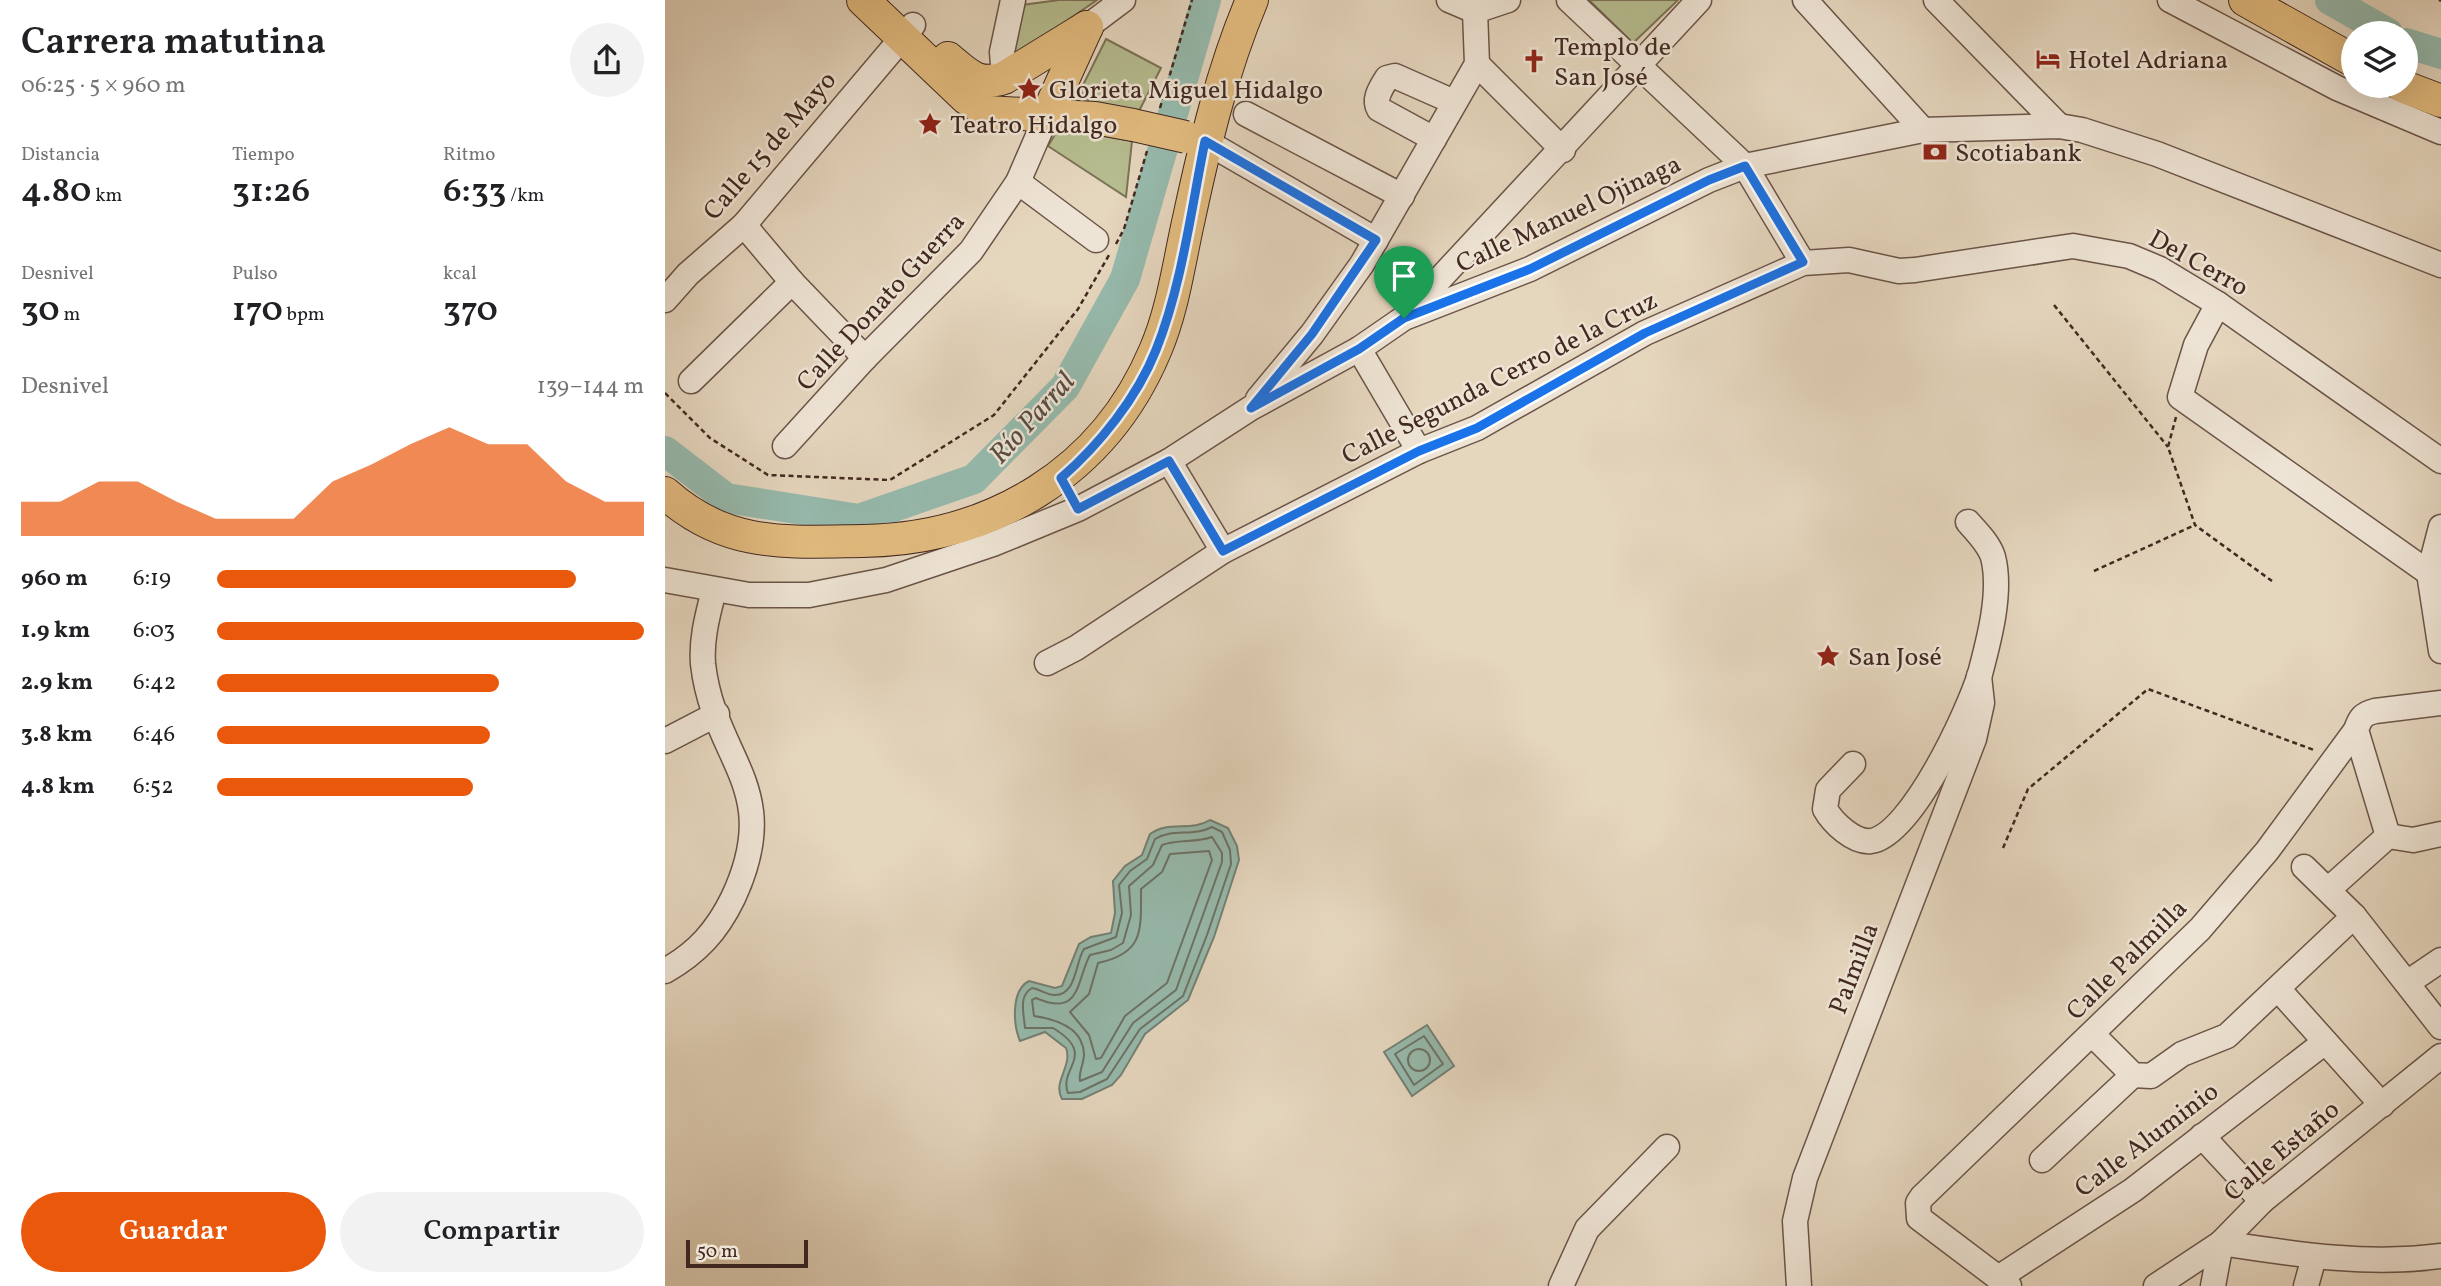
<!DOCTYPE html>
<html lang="es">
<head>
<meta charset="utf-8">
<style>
	:root { --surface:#fff; --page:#f2f2f2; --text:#202124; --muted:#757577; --accent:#ea580c }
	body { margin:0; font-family:Vollkorn,serif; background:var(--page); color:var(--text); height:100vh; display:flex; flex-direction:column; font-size:26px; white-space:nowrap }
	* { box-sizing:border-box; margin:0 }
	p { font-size:23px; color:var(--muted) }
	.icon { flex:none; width:38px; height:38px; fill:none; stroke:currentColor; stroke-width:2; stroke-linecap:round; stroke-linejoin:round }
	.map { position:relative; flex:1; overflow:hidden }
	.sheet { display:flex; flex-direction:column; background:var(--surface); width:665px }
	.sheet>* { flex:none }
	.tools { position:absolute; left:1676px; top:21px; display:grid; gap:14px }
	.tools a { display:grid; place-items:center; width:77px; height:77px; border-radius:50%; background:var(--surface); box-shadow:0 7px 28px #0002; font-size:35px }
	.scale { position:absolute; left:21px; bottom:18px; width:122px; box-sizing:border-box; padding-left:7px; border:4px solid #422920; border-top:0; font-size:19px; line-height:24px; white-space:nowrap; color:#422920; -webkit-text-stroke:5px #eee4d5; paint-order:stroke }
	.pin { position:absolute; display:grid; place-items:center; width:60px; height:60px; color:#fff; margin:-72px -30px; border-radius:50% 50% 50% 0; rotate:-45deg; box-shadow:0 0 7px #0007 }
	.pin .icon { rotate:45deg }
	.round { display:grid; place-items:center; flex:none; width:74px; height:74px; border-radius:37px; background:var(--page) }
	.head { display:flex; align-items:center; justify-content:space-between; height:119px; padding:0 21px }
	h1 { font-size:38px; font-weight:600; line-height:52px }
	.figures { display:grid; grid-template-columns:repeat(3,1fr); gap:10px; height:119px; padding:7px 21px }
	.figures div { display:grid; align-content:center }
	.figures b { font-size:35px; font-weight:600 }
	.figures small { font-size:19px; font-weight:400 }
	.figures p { font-size:19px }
	.chart { height:196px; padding:14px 21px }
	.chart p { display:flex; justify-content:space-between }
	.chart svg { width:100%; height:126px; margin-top:7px; fill:var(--accent); opacity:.7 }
	.primary-button { display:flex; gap:14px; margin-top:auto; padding:14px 21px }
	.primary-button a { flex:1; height:80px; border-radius:42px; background:var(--accent); color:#fff; font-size:28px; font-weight:600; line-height:80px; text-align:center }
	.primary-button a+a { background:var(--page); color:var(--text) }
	ul { padding:0 21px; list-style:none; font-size:23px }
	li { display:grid; grid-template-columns:112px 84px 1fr; align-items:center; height:52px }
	li i { height:18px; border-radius:9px; background:var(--accent) }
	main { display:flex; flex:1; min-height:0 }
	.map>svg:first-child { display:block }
</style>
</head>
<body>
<main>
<section class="sheet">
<div class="head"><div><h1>Carrera matutina</h1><p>06:25 · 5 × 960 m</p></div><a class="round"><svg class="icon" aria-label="share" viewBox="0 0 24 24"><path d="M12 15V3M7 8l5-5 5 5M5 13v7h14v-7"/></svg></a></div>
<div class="figures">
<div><p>Distancia</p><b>4.80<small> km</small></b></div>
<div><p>Tiempo</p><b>31:26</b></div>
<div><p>Ritmo</p><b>6:33<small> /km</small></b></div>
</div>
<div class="figures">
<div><p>Desnivel</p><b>30<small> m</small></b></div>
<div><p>Pulso</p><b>170<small> bpm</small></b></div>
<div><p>kcal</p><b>370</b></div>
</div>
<div class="chart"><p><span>Desnivel</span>139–144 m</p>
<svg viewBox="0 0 160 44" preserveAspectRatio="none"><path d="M0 44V32L10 32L20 25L30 25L40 32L50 38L60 38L70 38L80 25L90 19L100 12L110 6L120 12L130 12L140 25L150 32L160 32V44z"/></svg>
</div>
<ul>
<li><b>960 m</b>6:19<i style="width:84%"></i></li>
<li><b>1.9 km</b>6:03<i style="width:100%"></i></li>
<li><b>2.9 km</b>6:42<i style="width:66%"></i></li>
<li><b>3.8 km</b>6:46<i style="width:64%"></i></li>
<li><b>4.8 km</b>6:52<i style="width:60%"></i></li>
</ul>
<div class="primary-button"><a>Guardar</a><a>Compartir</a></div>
</section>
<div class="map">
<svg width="1776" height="1286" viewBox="0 0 1776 1286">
	<rect width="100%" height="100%" fill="#e5d6be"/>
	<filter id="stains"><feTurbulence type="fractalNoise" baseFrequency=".00286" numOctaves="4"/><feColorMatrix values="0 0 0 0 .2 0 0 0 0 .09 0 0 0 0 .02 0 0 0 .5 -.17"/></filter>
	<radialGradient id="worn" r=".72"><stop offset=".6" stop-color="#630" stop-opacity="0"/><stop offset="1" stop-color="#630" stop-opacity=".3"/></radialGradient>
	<g fill="#b6bd90" stroke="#7c7358" stroke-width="2">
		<polygon points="394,0 432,0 345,60 357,5"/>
		<polygon points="924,0 1013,0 968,43"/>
		<polygon points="441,39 496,68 472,115 423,100 415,91"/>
		<polygon points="394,128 467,141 461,197 383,146"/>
	</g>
	<g fill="#96baad" stroke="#748075" stroke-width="2">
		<path d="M 545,820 L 563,828 L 572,846 L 574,860 L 549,937 L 523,1000 L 480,1034 L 456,1075 L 447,1085 L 417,1099 L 397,1099 C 387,1082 408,1066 401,1048 L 380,1032 L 355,1041 C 348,1024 346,990 364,981 L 390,988 L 397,986 L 414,944 L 426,937 L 446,933 L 450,913 L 448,881 L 460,866 L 477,855 L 485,834 C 504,820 526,832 545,820 Z"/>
		<polygon points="762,1025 789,1066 747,1096 719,1052"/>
	</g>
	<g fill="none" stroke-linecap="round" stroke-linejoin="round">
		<g stroke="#6c7266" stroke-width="2">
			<path d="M 547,827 L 557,832 L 565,850 L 566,864 L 542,935 L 518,996 L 475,1029 L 442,1079 L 415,1092 L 403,1093 C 393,1068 433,1055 388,1028 L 360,1028 C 359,1014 353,996 367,988 C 374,989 382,995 389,995 C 412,996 410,962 419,949 L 451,937 L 457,913 L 454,885 L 465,871 L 482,859 L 490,839 C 508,828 528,837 547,827 Z"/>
			<path d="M 547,837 L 557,853 L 557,862 L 511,990 L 468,1023 L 437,1072 L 415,1081 C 413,1073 419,1064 419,1054 C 418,1027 390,1019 369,1016 L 367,1000 L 371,998 C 416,1018 411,981 425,955 L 446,950 L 458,943 L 466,915 L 464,886 L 488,865 L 497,845 C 513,839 530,843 547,837 Z"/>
			<path d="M 544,851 L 547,860 L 502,983 L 460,1016 L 436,1058 L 431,1059 L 424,1035 L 405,1012 L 424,994 L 433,963 C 479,953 476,931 476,889 L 497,872 L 505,854 Z"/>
			<polygon points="759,1036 778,1064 749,1085 730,1054"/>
			<circle cx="754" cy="1060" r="11"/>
		</g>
		<g stroke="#96baad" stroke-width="30">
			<polyline points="1665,0 1723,33"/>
			<polyline points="1741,43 1776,54"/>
			<polyline points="0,451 61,498 194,519 309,479 400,387 460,279 541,0"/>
		</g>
		<g stroke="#6b5448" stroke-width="27">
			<g id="minor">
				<polyline points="784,0 810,11"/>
				<polyline points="904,0 1080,166 1138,263"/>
				<polyline points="1140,0 1258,130"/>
				<polyline points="1271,0 1394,126"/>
				<polyline points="1505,0 1672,88 1776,132"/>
				<polyline points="810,11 843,0"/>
				<polyline points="422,27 458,0"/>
				<polyline points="812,64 898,150"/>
				<polyline points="339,78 337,52 348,0"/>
				<polyline points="581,114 737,196"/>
				<path d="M 769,139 L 714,109 C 708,99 716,88 722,78 L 730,76 L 789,102"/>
				<polyline points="540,141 711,240"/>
				<polyline points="353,182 431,240"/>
				<polyline points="79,225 127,282 200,358"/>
				<polyline points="0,300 23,274 79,225 248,25"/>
				<polyline points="1553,304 1531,345 1515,397 1764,573 1776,572"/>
				<polyline points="744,312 1034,0"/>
				<polyline points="694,349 754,451"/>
				<polyline points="26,381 127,282"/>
				<polyline points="593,399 647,334 697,264 812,64 810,11"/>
				<polyline points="120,446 200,358 306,251 353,182 382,115"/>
				<polyline points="504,461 558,551"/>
				<polyline points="1776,527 1764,573 1776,651"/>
				<polyline points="0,580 84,595 144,595 221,580 328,544 413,509 504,461 586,408 694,349 739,318 865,269 1044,180 1080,166 1258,130 1394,126 1417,130 1492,154 1776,265"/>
				<polyline points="382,663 411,648 558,551 754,451 812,428 980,333 1138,263 1184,260 1234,271 1250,270 1408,246 1464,256 1495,269 1553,304 1776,461"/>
				<polyline points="0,741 52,714"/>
				<path d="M 1188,764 L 1163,790 L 1160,809 C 1168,823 1189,843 1206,841 C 1247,835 1304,710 1315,674 C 1324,640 1337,592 1328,557 C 1324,544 1312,532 1303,522"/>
				<path d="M 1723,836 L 1691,730 C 1695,718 1698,714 1710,711 L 1776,703"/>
				<polyline points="1639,867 1689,916 1776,1027"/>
				<polyline points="1664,889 1723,836 1748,840 1776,834"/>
				<path d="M 0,971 C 32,953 52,931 68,898 C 120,787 49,761 38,664 C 36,638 43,614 49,590"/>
				<polyline points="1742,983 1776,960"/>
				<polyline points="1614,990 1717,1105"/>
				<polyline points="1428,1035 1468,1075 1486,1076 1517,1054 1562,1036 1689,916"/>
				<polyline points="1537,1136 1597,1201"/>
				<polyline points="1377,1160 1468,1075"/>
				<path d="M 1556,1243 C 1629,1254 1701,1266 1776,1256"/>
				<polyline points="1333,1278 1468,1190 1660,1042"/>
				<polyline points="896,1286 922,1229 1002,1147"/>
				<polyline points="1134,1286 1130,1221 1140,1178 1309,739 1317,703 1314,676"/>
				<polyline points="1344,1286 1254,1218 1253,1203 1257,1197 1535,929 1602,851 1691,730"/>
				<polyline points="1491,1286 1556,1243 1597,1201 1776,1056"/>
				<polyline points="1548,1286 1556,1243"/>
				<polyline points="1641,1286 1649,1257"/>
			</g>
		</g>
		<g stroke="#422920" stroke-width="34">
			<g id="major">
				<polyline points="198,0 301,98 322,112 430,118 468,125"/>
				<polyline points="1580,0 1689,61"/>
				<path d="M 283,58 C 302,74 313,87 339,78 L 422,27"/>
				<polyline points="1737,86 1776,101"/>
				<polyline points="382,115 422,27"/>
				<path d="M 0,493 C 61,548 121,542 198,541 C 327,539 439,472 490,351 C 508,310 514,262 524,218 C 540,144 557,71 587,0"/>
			</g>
		</g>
		<g stroke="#422920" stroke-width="2.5" stroke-dasharray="5 3.5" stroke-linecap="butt">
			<polyline points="1774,0 1776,1"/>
			<polyline points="495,108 527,0"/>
			<polyline points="451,244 459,229 482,151"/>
			<polyline points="1389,305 1503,447"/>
			<polyline points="0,393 45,438 103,475 225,480 329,415 413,309 444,255"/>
			<polyline points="1511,417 1503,447 1530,525 1607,581"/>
			<polyline points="1429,571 1530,525"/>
			<polyline points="1338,848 1363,789 1483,689 1649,750"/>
		</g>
		<use href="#minor" stroke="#eee4d5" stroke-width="24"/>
		<use href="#major" stroke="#e2bb7f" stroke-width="32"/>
		<g stroke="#422920" stroke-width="34" stroke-linecap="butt">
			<polyline id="major-bridge" points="468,125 521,137"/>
		</g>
		<use href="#major-bridge" stroke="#e2bb7f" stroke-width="32"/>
	</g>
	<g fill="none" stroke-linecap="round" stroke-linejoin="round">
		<g stroke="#fff" stroke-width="14">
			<path id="route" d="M 540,141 L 711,240 L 647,334 L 586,408 L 694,349 L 739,318 L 865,269 L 1044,180 L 1080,166 L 1138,262 L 980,333 L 812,428 L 754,451 L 558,551 L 504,461 L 413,509 L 396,478 C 434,445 472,398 491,350 C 517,285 526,210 540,141 Z"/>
		</g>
		<use href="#route" stroke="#1a73e8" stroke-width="9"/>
	</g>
	<defs>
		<g id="hotel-bare" transform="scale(1.89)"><path d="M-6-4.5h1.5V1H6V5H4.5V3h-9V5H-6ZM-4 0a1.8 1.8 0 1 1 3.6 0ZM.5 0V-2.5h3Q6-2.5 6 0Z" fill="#8f2418" stroke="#eee4d5" stroke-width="2.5" paint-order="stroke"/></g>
		<g id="church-bare" transform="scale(1.89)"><path d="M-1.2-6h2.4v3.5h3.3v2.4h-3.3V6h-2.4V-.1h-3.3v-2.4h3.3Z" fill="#8f2418" stroke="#eee4d5" stroke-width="2.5" paint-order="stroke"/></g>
		<g id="sight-bare" transform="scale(1.89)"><path d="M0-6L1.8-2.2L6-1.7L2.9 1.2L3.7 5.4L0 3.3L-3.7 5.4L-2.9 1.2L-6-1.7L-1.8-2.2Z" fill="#8f2418" stroke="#eee4d5" stroke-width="2.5" paint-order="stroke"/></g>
		<g id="bank-bare" transform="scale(1.89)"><path d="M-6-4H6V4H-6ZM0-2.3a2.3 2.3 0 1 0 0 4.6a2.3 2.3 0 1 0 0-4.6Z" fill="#8f2418" stroke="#eee4d5" stroke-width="2.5" paint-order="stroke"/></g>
	</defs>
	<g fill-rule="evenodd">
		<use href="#hotel-bare" x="1383" y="59"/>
		<use href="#church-bare" x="869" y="61"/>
		<use href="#sight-bare" x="364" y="89"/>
		<use href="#sight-bare" x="265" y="124"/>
		<use href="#bank-bare" x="1270" y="152"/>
		<use href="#sight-bare" x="1163" y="656"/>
	</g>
	<g text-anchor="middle" stroke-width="5" stroke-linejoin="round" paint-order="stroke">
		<g font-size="26" fill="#422920" stroke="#eee4d5" text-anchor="start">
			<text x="889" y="55">Templo de<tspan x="889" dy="30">San José</tspan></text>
			<text x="1403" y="68">Hotel Adriana</text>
			<text x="384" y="98">Glorieta Miguel Hidalgo</text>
			<text x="285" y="133">Teatro Hidalgo</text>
			<text x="1290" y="161">Scotiabank</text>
			<text x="1183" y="665">San José</text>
		</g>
		<g font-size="26" fill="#422920" stroke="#eee4d5">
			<text transform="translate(104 145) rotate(-49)" y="9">Calle 15 de Mayo</text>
			<text transform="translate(903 213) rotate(-25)" y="9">Calle Manuel Ojinaga</text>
			<text transform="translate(1534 262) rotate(29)" y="9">Del Cerro</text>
			<text transform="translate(215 301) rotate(-47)" y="9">Calle Donato Guerra</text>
			<text transform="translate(834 377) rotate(-27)" y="9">Calle Segunda Cerro de la Cruz</text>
			<text transform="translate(1461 959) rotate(-45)" y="9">Calle Palmilla</text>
			<text transform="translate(1188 968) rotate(-69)" y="9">Palmilla</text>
			<text transform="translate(1481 1139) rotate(-37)" y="9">Calle Aluminio</text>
			<text transform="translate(1616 1150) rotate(-40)" y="9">Calle Estaño</text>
		</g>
		<g font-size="28" font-style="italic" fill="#574d43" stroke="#eee4d5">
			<text transform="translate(366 417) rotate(-48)" y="10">Río Parral</text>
		</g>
	</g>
	<rect width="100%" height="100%" filter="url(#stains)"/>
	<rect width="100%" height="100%" fill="url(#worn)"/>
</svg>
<div class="tools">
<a><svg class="icon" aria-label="layers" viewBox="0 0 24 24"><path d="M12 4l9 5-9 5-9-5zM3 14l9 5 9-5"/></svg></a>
</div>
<div class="scale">50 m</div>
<div class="pin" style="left:739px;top:318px;background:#1e9e55"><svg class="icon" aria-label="arrive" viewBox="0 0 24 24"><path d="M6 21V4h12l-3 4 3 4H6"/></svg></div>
</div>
</main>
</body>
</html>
